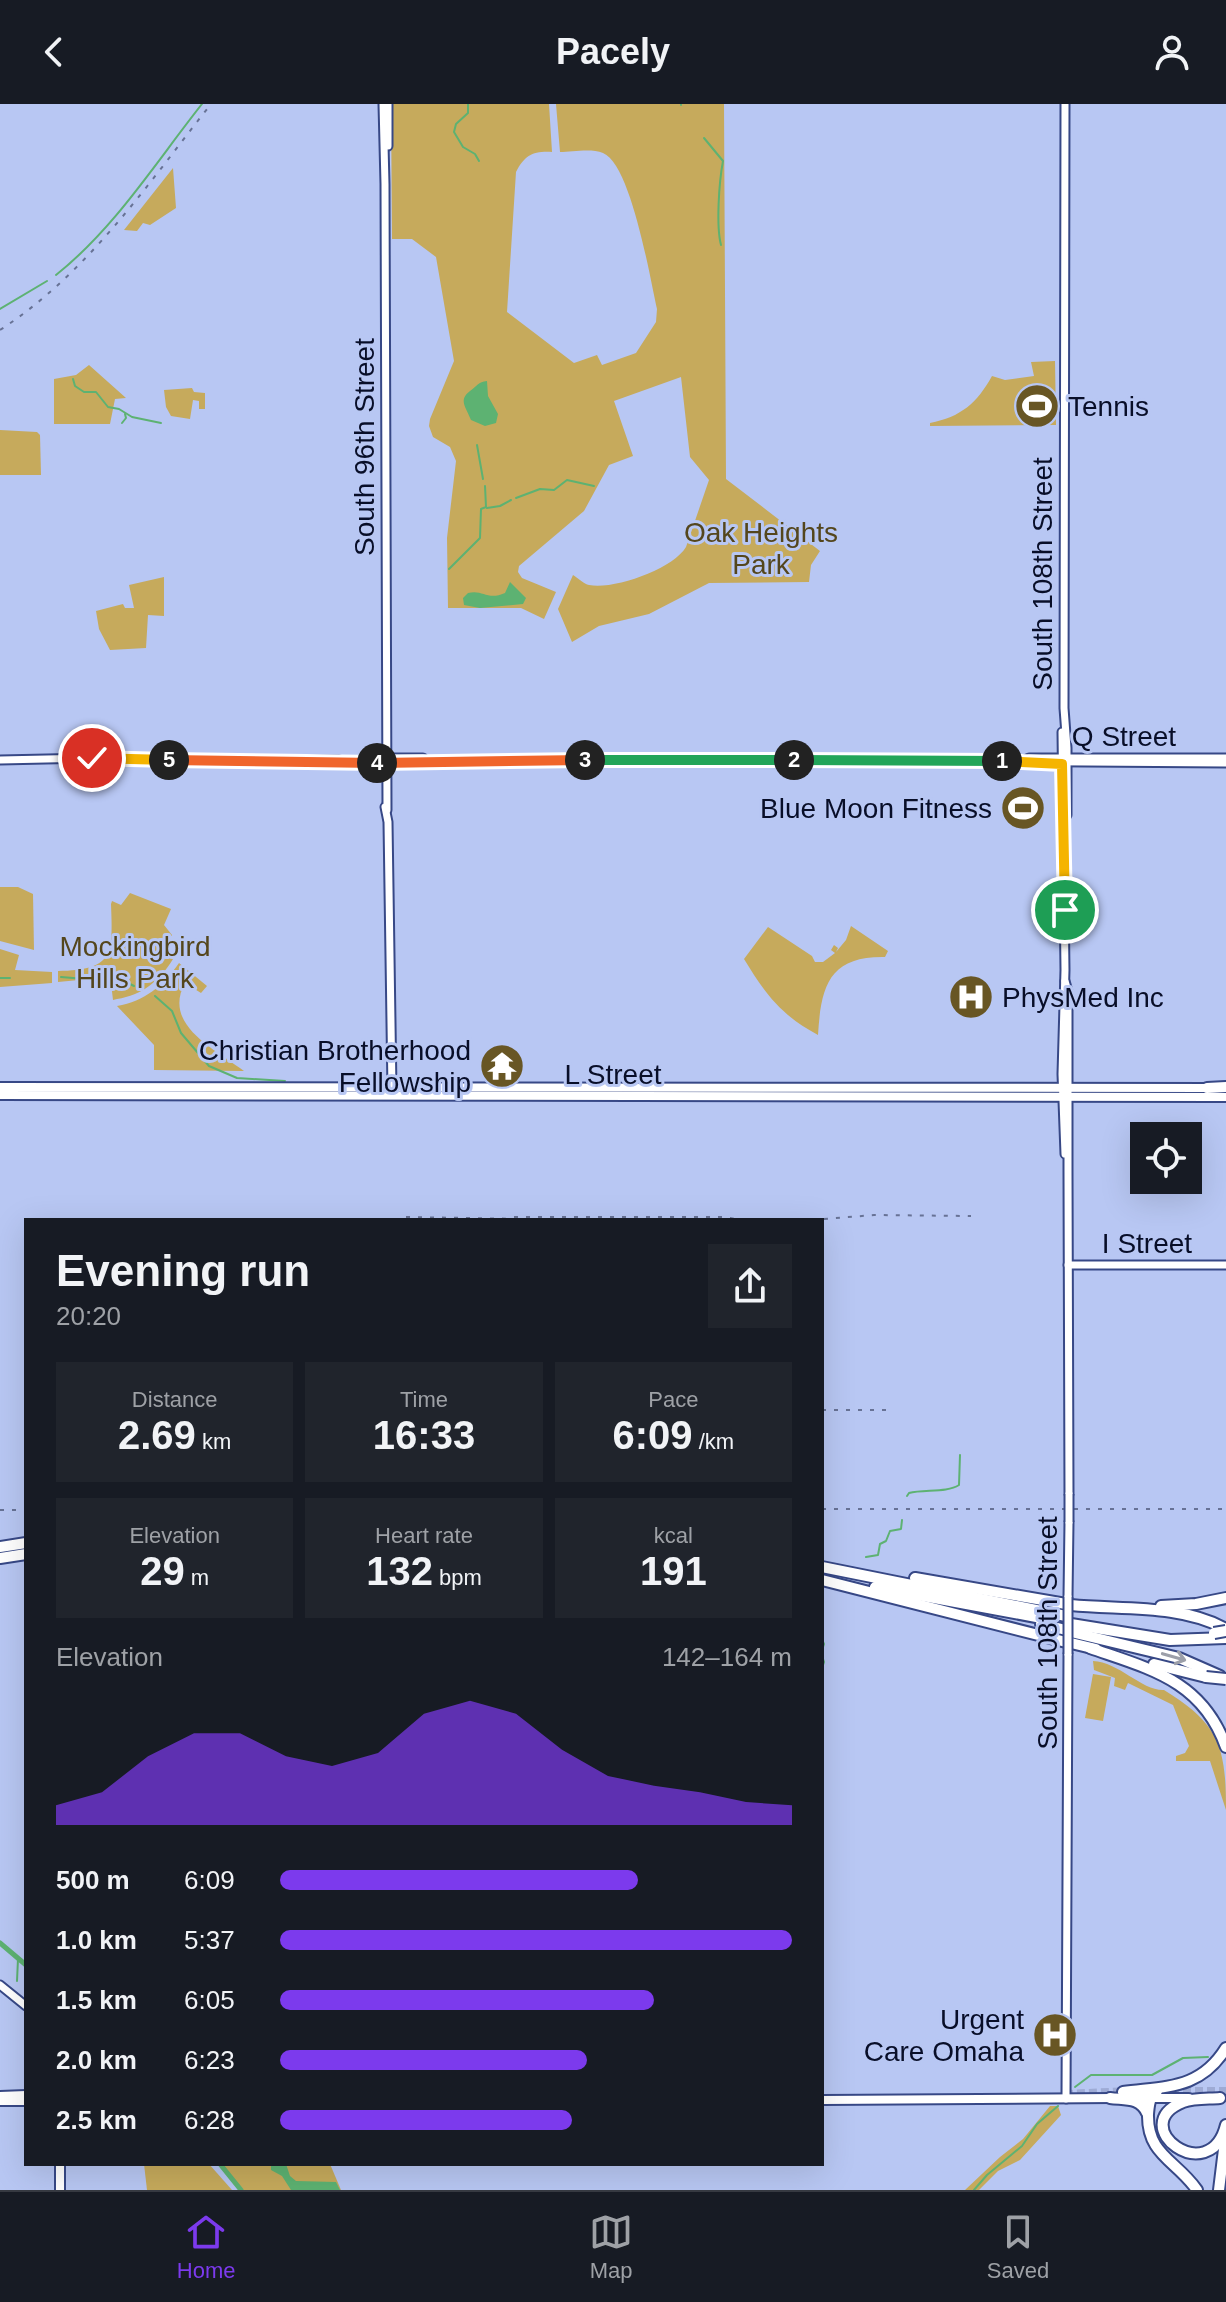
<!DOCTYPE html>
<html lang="en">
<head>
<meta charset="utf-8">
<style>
	:root { --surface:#171b24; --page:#20242c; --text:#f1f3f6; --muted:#9ea1a6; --line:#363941; --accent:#7c3aed }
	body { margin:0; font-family:Arial,sans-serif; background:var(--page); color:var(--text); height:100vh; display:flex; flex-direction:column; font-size:30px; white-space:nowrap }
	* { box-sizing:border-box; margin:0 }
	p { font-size:26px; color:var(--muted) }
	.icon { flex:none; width:44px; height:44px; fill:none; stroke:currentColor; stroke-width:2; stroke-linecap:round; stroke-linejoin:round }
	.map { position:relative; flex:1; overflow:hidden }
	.drawer { position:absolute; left:24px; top:1114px; width:800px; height:948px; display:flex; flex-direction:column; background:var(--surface); border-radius:0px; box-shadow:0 8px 32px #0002 }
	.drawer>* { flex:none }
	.tools { position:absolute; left:1130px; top:1018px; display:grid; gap:16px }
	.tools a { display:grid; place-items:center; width:72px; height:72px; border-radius:0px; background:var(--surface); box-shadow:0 8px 32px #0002; font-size:40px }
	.pin { position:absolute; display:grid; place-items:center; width:68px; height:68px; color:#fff; margin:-34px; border:4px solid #fff; border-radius:50%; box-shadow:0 2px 8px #0007 }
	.km { position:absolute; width:40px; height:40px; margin:-20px; border-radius:50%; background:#222; color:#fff; font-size:22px; line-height:40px; text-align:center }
	.round { display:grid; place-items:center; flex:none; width:84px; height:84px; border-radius:0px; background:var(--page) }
	.overview { display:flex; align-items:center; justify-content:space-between; height:136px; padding:0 32px }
	h1 { font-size:44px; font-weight:800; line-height:60px }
	.metrics { display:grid; grid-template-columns:repeat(3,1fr); gap:12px; height:136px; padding:8px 32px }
	.metrics div { display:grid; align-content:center; border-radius:0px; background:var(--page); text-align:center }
	.metrics b { font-size:40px; font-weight:800 }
	.metrics small { font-size:22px; font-weight:400 }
	.metrics p { font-size:22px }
	.chart { height:224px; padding:16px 32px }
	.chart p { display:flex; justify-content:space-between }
	.chart svg { width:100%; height:144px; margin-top:8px; fill:var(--accent); opacity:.7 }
	ul { padding:0 32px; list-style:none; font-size:26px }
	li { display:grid; grid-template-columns:128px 96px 1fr; align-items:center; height:60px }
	li i { height:20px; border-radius:10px; background:var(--accent) }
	header { display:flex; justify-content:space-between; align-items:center; height:104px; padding:0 32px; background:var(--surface); font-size:36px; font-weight:800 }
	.tab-bar { display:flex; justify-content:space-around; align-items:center; height:112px; border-top:2px solid var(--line); background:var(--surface); font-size:22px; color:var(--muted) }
	.tab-bar a { display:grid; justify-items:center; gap:4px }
	.tab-bar .selected { color:var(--accent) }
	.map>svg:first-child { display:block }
</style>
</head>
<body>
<header><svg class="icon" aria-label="back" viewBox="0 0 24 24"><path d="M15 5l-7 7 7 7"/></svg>Pacely<svg class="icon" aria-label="person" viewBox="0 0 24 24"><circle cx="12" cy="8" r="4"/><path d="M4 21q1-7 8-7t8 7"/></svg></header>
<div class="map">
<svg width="1226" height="2086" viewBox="0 0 1226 2086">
	<rect width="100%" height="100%" fill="#b8c7f3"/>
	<g fill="#c6aa5c">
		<path d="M 391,0 L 549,0 L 552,48 C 533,47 525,51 516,68 L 507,208 L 574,259 L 597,251 L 602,261 L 636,249 L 656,218 L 657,205 C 650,174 631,60 603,49 C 591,44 572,48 560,48 L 556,0 L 724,0 L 726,375 L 820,447 L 811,461 L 809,478 L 709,479 L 649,510 L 599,522 L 572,538 L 558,505 L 573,471 C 578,474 584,480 589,481 C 614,486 673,465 686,443 L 709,376 L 690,353 L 681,273 L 614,297 L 633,352 L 609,361 L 584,407 L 519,462 L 518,468 L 522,474 L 556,488 L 544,515 L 521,504 L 448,504 L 447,434 L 456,357 L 450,343 L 433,333 L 429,322 L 430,315 L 454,257 L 436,153 L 412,135 L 392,135 Z"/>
		<polygon points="173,64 176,104 150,121 143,119 137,127 124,126"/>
		<path d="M 1055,257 L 1056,321 L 930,322 L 930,319 C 961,313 977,299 992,272 L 1005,276 L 1034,272 L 1031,258 Z"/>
		<polygon points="89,261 126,294 115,295 110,320 54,320 54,275 76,271"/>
		<polygon points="192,284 194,288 205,289 205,305 199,305 199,297 193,296 190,315 171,312 166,303 164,286"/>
		<polygon points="0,326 37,328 40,331 41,371 0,371"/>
		<polygon points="164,473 164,512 148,511 146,544 110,546 99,525 96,507 123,500 125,504 134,504 129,481"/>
		<polygon points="0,783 18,783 33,790 34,846 0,837"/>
		<path d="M 130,789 L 171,805 L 164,821 L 172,831 L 160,844 L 173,855 C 160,877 142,891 117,895 L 113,896 L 111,879 L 100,874 L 58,878 L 58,867 C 114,866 113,851 111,800 L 112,797 L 121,801 Z"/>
		<path d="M 851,822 L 888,847 L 885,853 C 829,852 821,882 818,931 C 781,911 766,891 744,855 L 768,823 L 812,852 L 815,858 L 823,858 L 835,849 L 831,846 L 834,841 L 838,844 L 836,848 L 846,836 Z"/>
		<polygon points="0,845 19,851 15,866 52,868 52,879 0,883"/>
		<path d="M 179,859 L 207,882 L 201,889 L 185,879 C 162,921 215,945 244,967 L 154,966 L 154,941 L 117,902 C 145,897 163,882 179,859 Z"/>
		<path d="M 1093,1557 C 1119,1558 1142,1587 1164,1586 C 1220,1620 1226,1644 1226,1706 L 1210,1657 L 1176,1657 L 1176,1652 L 1185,1649 L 1189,1642 L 1173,1601 L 1128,1579 L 1125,1586 L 1114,1582 L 1115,1574 L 1094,1566 Z"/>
		<polygon points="1093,1570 1111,1573 1103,1617 1085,1614"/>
		<polygon points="1050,2002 1058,2002 1061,2011 1020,2056 998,2067 979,2086 965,2086 1000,2053 1023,2035"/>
		<polygon points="144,2060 209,2060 232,2086 147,2086"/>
		<polygon points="220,2060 330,2060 341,2086 241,2086"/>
	</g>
	<g fill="#5db272">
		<path d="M 487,277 L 488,292 L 498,310 L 496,319 L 485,322 L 471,316 C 466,303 458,296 470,287 C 477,282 478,278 487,277 Z"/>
		<path d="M 510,478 L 526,494 L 523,500 L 480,504 L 464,501 L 463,494 L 468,489 C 483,485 487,497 505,489 Z"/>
		<polygon points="271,2060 286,2060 290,2072 296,2077 336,2078 340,2086 291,2086 282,2072 271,2066"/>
	</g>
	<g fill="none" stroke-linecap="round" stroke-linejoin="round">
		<g stroke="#5db272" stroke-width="2">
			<polyline points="468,0 468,9 456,20 454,28 463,43 475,50 479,57"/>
			<polyline points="681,1 681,0"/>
			<path d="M 704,34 L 723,57 C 719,78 716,122 721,141"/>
			<path d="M 56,171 C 115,124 156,58 202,0"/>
			<polyline points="0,205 47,177"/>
			<polyline points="73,275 75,282 84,288 96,288 108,303 119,305 132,313 161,319"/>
			<polyline points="122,319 126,314 125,310"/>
			<polyline points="477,341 483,375"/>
			<polyline points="516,394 540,385 554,386 567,376 594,382"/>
			<polyline points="487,404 500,402 511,396"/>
			<polyline points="449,465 480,434 481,405 486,403 485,382"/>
			<polyline points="61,873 85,875 110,870 134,882"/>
			<polyline points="0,874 10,874"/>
			<polyline points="155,892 172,907 181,929 209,962 237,974 285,977"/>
			<path d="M 907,1392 L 909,1389 C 924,1385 947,1389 959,1381 L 960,1351"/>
			<polyline points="866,1453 878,1451 880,1440 886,1437 890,1427 901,1425 902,1416"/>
			<polyline points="822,1535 824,1540 822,1546"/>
			<polyline points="822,1552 824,1558 822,1564"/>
			<polyline points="822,1569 822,1603"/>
			<polyline points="17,1877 18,1855"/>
			<polyline points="1075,1983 1091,1971 1152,1971 1183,1954 1208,1953"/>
			<polyline points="974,2086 987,2071 1022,2042 1037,2020 1058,2002"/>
		</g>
		<g stroke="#5db272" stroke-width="5">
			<polyline points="0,1839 26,1861"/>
			<polyline points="220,2060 241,2086"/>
		</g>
		<g stroke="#9eabd5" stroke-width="8" stroke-dasharray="8 4" stroke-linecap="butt">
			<polyline points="1159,1987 1226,1987"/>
			<polyline points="1065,1990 1129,1987"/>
		</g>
		<g stroke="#374886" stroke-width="11">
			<g id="secondary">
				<polyline points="383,0 385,80 387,706"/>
				<polyline points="388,42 388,0"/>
				<polyline points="1062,628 1065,866 1062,970 1065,1050"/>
				<polyline points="384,654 423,654"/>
				<polyline points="0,656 92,654 106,656 338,656 355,659 789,656 1226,659"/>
				<polyline points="1022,657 1029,654 1226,654"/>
				<polyline points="385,703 388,718 392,986"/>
				<polyline points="1064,716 1067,711 1067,644 1064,604 1065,0"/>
				<polyline points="1065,877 1068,887 1068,1068 1069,1390"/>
				<polyline points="1068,1161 1226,1161"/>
				<polyline points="1068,1493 1069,1418"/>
				<polyline points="0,1881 26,1902"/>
				<polyline points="1066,1995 1068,1550"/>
			</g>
		</g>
		<g stroke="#374886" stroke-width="12">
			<g id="primary">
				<polyline points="0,983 1213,984"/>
				<polyline points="0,991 1226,993"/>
				<polyline points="0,1992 26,1991"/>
				<polyline points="1131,1994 1189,1994"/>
				<polyline points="822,1996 1113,1994"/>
				<polyline points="1,1997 26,1997"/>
				<polyline points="60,2086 60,2060"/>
			</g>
		</g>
		<g stroke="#374886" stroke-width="14">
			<g id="motorway">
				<polyline points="1207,984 1226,983"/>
				<polyline points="0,1443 26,1439"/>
				<polyline points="0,1454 26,1450"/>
				<polyline points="822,1463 1066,1512"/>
				<polyline points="915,1474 1066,1500"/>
				<polyline points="822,1476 1066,1538"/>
				<polyline points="875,1483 1052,1516"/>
				<path d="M 1071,1501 C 1121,1506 1179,1500 1224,1524"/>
				<polyline points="1161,1502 1196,1500 1226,1494"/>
				<polyline points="1041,1520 1066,1526"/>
				<polyline points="1071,1520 1170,1536 1226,1534"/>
				<polyline points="1071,1528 1179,1554 1220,1572"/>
				<polyline points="1071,1539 1096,1545"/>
				<path d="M 1090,1544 C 1150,1565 1202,1576 1226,1643"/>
				<polyline points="1154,1560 1206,1573"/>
				<path d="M 1157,1987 C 1149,1994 1149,2000 1148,2010 C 1147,2051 1176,2056 1197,2086"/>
				<path d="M 1123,1988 C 1166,1982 1200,1986 1226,1944"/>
				<path d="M 1110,1994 C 1125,1996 1140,1993 1147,2009"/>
				<path d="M 1220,1994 C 1208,1995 1194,1994 1183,1998 C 1124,2022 1210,2086 1226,2021"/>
				<polyline points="1219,2086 1225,2037"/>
			</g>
		</g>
		<use href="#secondary" stroke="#fff" stroke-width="7"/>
		<use href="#primary" stroke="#fff" stroke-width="8"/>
		<use href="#motorway" stroke="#fff" stroke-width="10"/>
		<g stroke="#677295" stroke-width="2" stroke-dasharray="4 8" stroke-linecap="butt">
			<path d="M 0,226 C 88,169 147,81 211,0"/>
			<polyline points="406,1113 525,1115"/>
			<polyline points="514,1113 724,1113 740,1116"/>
			<polyline points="812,1116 874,1111 971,1112"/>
			<polyline points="822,1306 894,1306"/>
			<polyline points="822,1405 1226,1405"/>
			<polyline points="0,1406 26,1406"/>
		</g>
		<g stroke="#374886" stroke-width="11" stroke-linecap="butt">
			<g id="secondary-bridge">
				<polyline points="1069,1418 1069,1390"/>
				<polyline points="1068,1550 1068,1493"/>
			</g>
		</g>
		<g stroke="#374886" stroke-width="14" stroke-linecap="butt">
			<g id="motorway-bridge">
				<polyline points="1214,1529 1226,1527"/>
				<polyline points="1206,1573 1226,1575"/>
			</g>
		</g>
		<use href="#secondary-bridge" stroke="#fff" stroke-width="7"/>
		<use href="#motorway-bridge" stroke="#fff" stroke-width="10"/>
	</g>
	<defs><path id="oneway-shaft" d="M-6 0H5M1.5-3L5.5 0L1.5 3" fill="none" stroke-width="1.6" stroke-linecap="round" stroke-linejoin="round" transform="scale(2)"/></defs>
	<use stroke="#9c9fa9" href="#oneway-shaft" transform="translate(1174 1553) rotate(16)"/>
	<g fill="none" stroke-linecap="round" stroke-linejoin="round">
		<g stroke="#fff" stroke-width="16">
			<polyline id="split-1" points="1002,657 1062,660 1065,806"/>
		</g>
		<g stroke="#fff" stroke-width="16">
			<polyline id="split-2" points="794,656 1002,657"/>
		</g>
		<g stroke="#fff" stroke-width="16">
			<polyline id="split-3" points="585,656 794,656"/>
		</g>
		<g stroke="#fff" stroke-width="16">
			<polyline id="split-4" points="377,659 585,656"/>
		</g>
		<g stroke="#fff" stroke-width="16">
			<polyline id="split-5" points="169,656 377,659"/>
		</g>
		<g stroke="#fff" stroke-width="16">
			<polyline id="split-6" points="92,654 169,656"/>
		</g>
		<use href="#split-1" stroke="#f5b400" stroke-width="10"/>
		<use href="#split-2" stroke="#22a559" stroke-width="10"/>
		<use href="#split-3" stroke="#22a559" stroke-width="10"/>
		<use href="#split-4" stroke="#f0652b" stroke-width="10"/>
		<use href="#split-5" stroke="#f0652b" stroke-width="10"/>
		<use href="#split-6" stroke="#f5b400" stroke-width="10"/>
	</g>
	<defs>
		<g id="stadium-disc" transform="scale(2.3)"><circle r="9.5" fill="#685624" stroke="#b8c7f3"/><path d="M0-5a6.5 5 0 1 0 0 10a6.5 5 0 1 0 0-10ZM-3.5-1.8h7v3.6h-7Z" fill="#fff"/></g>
		<g id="hospital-disc" transform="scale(2.3)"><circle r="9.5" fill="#685624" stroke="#b8c7f3"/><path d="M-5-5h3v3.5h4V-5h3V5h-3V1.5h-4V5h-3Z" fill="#fff"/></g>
		<g id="temple-disc" transform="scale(2.3)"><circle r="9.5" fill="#685624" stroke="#b8c7f3"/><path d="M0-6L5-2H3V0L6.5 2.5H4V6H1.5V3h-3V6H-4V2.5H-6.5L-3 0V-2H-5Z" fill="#fff"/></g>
	</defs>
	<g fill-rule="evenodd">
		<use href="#stadium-disc" x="1037" y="302"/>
		<use href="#stadium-disc" x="1023" y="704"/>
		<use href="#hospital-disc" x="971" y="893"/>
		<use href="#temple-disc" x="502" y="962"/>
		<use href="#hospital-disc" x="1055" y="1931"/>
	</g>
	<g text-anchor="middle" stroke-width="6" stroke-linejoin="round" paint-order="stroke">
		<g font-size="28" fill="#080e28" stroke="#b8c7f3" text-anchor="end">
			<text x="1068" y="312" text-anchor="start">Tennis</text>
			<text x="992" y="714">Blue Moon Fitness</text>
			<text x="1002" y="903" text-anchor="start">PhysMed Inc</text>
			<text x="471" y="956">Christian Brotherhood<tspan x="471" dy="32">Fellowship</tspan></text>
			<text x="1024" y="1925">Urgent<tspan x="1024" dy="32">Care Omaha</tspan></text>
		</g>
		<g font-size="28" fill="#080e28" stroke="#b8c7f3">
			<text transform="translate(364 343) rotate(-90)" y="10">South 96th Street</text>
			<text transform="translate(1042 470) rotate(-90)" y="10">South 108th Street</text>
			<text x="1124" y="642">Q Street</text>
			<text x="613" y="980">L Street</text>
			<text x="1147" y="1149">I Street</text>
			<text transform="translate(1047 1529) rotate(-90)" y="10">South 108th Street</text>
		</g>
		<g font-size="28" fill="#54461c" stroke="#b8c7f3">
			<text x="761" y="438">Oak Heights<tspan x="761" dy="32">Park</tspan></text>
			<text x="135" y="852">Mockingbird<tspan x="135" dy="32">Hills Park</tspan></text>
		</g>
	</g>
</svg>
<div class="tools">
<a><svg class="icon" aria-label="locate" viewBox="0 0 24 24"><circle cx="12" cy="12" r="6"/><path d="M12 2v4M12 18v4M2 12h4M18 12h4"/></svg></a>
</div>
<div class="pin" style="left:1065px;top:806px;background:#1e9e55"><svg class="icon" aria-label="arrive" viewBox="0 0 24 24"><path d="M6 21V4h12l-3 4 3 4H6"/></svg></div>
<div class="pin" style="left:92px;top:654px;background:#d93025"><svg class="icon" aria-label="check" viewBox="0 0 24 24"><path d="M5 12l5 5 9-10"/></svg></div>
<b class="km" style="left:1002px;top:657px">1</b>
<b class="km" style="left:794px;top:656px">2</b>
<b class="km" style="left:585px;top:656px">3</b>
<b class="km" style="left:377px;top:659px">4</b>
<b class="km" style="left:169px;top:656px">5</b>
<section class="drawer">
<div class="overview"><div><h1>Evening run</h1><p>20:20</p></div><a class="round"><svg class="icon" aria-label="share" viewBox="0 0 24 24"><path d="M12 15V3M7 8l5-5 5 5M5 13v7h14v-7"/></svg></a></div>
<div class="metrics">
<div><p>Distance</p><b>2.69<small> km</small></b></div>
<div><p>Time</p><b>16:33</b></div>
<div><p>Pace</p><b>6:09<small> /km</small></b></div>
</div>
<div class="metrics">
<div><p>Elevation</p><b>29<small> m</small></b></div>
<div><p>Heart rate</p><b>132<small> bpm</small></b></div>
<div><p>kcal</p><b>191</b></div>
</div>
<div class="chart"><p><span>Elevation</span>142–164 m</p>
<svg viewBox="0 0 160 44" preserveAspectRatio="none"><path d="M0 44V38L10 34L20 23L30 16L40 16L50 23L60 26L70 22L80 10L90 6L100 10L110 21L120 29L130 32L140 34L150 37L160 38V44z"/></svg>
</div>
<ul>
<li><b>500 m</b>6:09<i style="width:70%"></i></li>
<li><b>1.0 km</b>5:37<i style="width:100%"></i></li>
<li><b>1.5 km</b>6:05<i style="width:73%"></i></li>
<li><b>2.0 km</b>6:23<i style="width:60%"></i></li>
<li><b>2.5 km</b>6:28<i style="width:57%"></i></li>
</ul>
</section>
</div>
<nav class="tab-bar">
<a class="selected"><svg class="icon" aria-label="home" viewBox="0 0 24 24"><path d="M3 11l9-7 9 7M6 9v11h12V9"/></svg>Home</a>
<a><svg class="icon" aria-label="map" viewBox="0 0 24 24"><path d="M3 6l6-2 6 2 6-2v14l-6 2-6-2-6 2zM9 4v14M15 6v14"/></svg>Map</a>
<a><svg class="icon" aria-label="saved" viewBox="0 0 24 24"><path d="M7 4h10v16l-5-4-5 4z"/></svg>Saved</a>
</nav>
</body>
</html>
